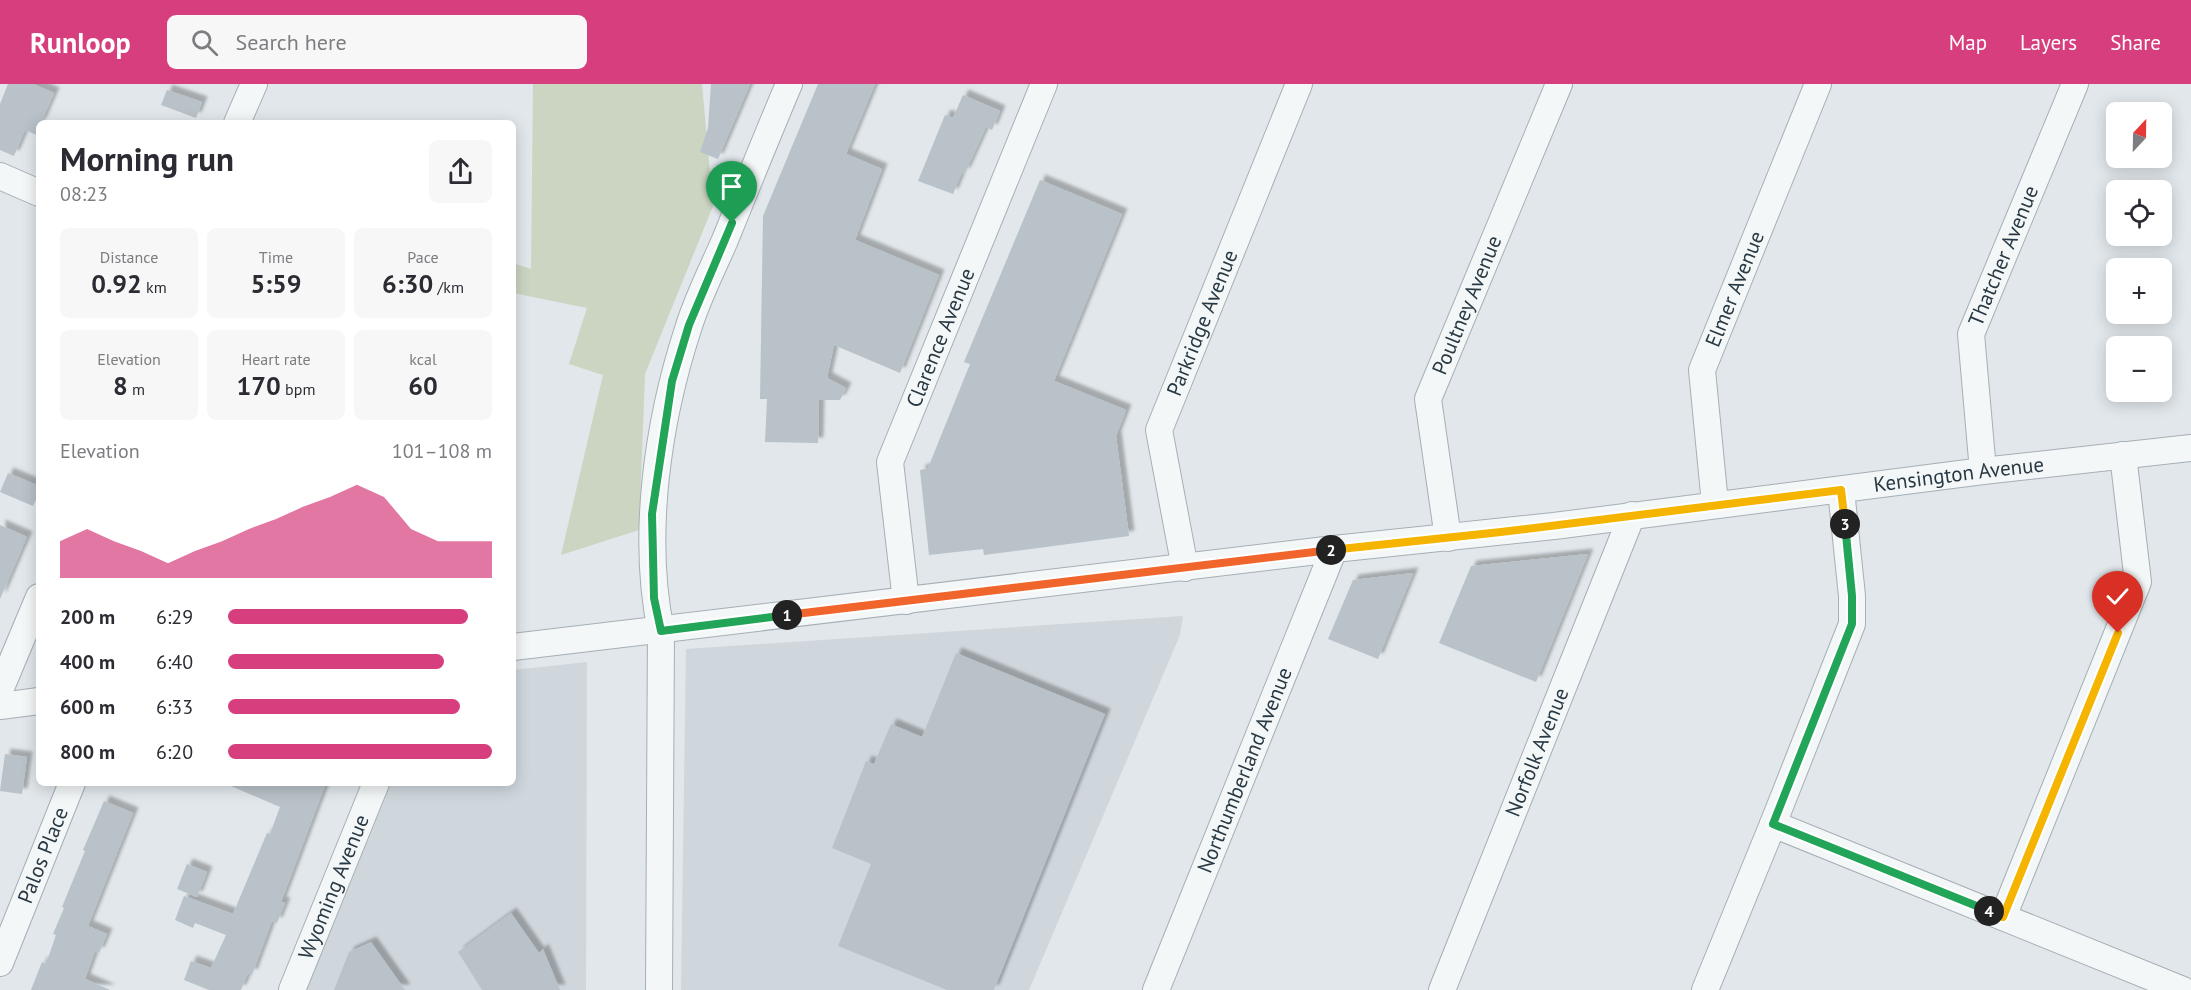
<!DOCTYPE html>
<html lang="en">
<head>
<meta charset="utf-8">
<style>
	:root { --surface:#fff; --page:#f7f7f7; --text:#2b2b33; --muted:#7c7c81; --accent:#d73e7d }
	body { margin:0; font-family:"PT Sans",sans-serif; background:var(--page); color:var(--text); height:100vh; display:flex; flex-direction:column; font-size:22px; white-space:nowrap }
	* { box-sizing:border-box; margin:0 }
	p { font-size:20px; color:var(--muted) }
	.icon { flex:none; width:33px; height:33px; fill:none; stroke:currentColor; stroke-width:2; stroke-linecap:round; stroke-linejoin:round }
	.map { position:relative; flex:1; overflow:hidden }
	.details { position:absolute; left:36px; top:36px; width:480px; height:666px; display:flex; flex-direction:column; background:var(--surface); border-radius:9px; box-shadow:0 3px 15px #0003 }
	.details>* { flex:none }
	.needle { width:39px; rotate:22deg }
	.tools { position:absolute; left:2106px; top:18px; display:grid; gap:12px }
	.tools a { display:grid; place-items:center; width:66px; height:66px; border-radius:9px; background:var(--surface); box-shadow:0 3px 15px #0003; font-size:30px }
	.pin { position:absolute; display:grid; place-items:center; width:51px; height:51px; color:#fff; margin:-62px -26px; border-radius:50% 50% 50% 0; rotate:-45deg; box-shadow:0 0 6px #0007 }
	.pin .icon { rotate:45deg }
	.km { position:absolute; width:30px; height:30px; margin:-15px; border-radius:50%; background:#222; color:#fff; font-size:16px; line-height:30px; text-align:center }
	.round { display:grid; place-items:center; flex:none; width:63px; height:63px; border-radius:9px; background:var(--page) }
	.headline { display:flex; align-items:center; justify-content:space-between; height:102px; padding:0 24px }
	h1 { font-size:33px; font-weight:700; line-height:45px }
	.figures { display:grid; grid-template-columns:repeat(3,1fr); gap:9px; height:102px; padding:6px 24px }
	.figures div { display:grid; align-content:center; border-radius:9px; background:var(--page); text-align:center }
	.figures b { font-size:26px; font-weight:700 }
	.figures small { font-size:16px; font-weight:400 }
	.figures p { font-size:16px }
	.chart { height:168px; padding:12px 24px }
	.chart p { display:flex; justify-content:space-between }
	.chart svg { width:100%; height:108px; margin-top:6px; fill:var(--accent); opacity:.7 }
	ul { padding:0 24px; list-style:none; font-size:20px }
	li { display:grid; grid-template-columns:96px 72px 1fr; align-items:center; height:45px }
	li i { height:15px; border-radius:8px; background:var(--accent) }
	header { display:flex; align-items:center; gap:36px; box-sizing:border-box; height:84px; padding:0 30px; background:var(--accent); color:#fff }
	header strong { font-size:28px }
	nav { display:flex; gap:33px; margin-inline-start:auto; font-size:21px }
	.search { width:420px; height:54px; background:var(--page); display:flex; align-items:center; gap:15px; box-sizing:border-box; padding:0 21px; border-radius:9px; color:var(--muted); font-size:22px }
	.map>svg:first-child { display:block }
</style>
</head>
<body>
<header>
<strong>Runloop</strong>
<div class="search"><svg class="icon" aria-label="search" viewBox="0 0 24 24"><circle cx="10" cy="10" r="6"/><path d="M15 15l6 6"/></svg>Search here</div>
<nav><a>Map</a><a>Layers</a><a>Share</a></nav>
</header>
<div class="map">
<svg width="2191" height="906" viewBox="0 0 2191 906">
	<defs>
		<filter id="shadow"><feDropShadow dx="5.5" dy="-5.5" stdDeviation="1.5" flood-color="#0004"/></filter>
	</defs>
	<rect width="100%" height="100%" fill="#e1e7eb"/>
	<g fill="#cfd7dd">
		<polygon points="1183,532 1180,551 1029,906 681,906 686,565"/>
		<polygon points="587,578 586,906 306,906 391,699 513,699 513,586"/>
	</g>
	<polygon fill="#cbd5c1" points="533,0 702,0 713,122 645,290 639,446 561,471 603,291 569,280 587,224 513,209 513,179 531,185"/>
	<g fill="#b8c2c8" filter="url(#shadow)">
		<polygon points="8,0 33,0 54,9 41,39 39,39 39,52 25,46 14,72 0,66 0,20"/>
		<polygon points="711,0 750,0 718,75 700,68 708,44"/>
		<polygon points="818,0 875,0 846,70 882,85 855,156 939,191 900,289 834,261 827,294 846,304 840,316 819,316 818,359 765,358 767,315 760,315 763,132"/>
		<polygon points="167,6 202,18 196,34 161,21"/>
		<polygon points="963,11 1000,27 992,46 986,43 965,89 962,88 953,110 918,97 945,31 953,34"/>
		<polygon points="1040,96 1122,130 1054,297 1126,326 1116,352 1129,452 984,471 983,465 929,471 920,386 928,384 970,280 964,278"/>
		<polygon points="8,389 39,402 39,408 33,422 0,408"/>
		<polygon points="0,441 27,453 0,515"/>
		<polygon points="1588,470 1536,598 1439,559 1471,482"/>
		<polygon points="1413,489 1378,575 1328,555 1353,496"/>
		<polygon points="956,569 1105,630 994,906 947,906 838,862 871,780 832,764 866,677 874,680 891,640 922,653"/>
		<polygon points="5,670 27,673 22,710 0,707"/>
		<polygon points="224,699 326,699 281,818 285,819 277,839 272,837 252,891 248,889 241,906 209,906 184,896 191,877 211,884 226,851 195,839 193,844 175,836 184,812 233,830 267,749 270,750 280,723"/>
		<polygon points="104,717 133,729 88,842 107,850 99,869 95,867 85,895 110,906 31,906 42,878 46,880 56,851 53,850 64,824 62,823 85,767 83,766"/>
		<polygon points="187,780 207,788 197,813 177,805"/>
		<polygon points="511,829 539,869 543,865 560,906 482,906 458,868"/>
		<polygon points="371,858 405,906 334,906 349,868"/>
	</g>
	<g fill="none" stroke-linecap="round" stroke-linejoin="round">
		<g stroke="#a6afb5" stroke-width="28">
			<g id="minor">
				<polyline points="237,39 254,0"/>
				<polyline points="0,92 39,109"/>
				<path id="s1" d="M 1983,387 L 1971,250 L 2075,0"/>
				<path id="s2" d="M 1715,420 L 1702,286 L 1818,0"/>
				<path id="s3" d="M 1448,454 L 1428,315 L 1559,0"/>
				<path id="s4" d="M 1185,484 L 1159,346 L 1299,0"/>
				<path id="s5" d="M 906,517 L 890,378 L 1044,0"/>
				<path id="s6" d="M 513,563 L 1334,465 L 1554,442 L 1983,387 L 2191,364"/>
				<polyline points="0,606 39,513"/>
				<polyline points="0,622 39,617"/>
				<polyline points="1773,740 2183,906"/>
				<polyline points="2003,833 2138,498 2123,371"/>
				<path id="s7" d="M 0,879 L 72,699"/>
				<path id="s8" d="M 292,906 L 376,699"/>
				<path d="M 659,906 L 661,547 C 641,451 658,337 688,245 C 697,215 712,186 725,156 C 746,104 767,52 789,0"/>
				<path id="s9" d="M 1156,906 L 1334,465"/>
				<path id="s10" d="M 1442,906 L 1632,431"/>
				<polyline points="1705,906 1773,740 1852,540 1852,512 1841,406"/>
			</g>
		</g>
		<use href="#minor" stroke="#f4f7f8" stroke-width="26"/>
	</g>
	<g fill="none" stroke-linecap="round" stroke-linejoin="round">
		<g stroke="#fff" stroke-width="12">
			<polyline id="split-1" points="732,139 689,241 672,297 652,430 654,514 661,547 787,531"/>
		</g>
		<g stroke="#fff" stroke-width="12">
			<polyline id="split-2" points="787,531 1331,466"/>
		</g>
		<g stroke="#fff" stroke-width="12">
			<polyline id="split-3" points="1331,466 1501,448 1841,406 1845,440"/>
		</g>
		<g stroke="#fff" stroke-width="12">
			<polyline id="split-4" points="1845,440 1852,512 1852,540 1773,740 1989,827"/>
		</g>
		<g stroke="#fff" stroke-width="12">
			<polyline id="split-5" points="1989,827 2003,833 2118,549"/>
		</g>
		<use href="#split-1" stroke="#22a559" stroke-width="8"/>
		<use href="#split-2" stroke="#f0652b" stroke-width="8"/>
		<use href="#split-3" stroke="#f5b400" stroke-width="8"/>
		<use href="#split-4" stroke="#22a559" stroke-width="8"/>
		<use href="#split-5" stroke="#f5b400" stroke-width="8"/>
	</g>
	<g text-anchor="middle" stroke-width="6" stroke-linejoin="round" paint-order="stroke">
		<g font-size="21" fill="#283943" stroke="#f1f5f8">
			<text dy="7" stroke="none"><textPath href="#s1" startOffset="222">Thatcher Avenue</textPath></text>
			<text dy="7" stroke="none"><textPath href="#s2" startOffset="222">Elmer Avenue</textPath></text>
			<text dy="7" stroke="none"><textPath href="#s3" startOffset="242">Poultney Avenue</textPath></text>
			<text dy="7" stroke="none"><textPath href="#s4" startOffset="256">Parkridge Avenue</textPath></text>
			<text dy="7" stroke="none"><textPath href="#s5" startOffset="274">Clarence Avenue</textPath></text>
			<text dy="7" stroke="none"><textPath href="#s6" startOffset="1456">Kensington Avenue</textPath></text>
			<text dy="7" stroke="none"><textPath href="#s10" startOffset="256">Norfolk Avenue</textPath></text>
			<text dy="7" stroke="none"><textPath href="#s9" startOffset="237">Northumberland Avenue</textPath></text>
			<text dy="7" stroke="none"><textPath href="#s7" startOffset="116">Palos Place</textPath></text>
			<text dy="7" stroke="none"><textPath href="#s8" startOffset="111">Wyoming Avenue</textPath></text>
		</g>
	</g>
</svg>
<div class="tools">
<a><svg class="needle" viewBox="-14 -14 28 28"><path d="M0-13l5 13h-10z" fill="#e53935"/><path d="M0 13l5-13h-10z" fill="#7c7c81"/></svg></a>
<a><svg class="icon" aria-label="locate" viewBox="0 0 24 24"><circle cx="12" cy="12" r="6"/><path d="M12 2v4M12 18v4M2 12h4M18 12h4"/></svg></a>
<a>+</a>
<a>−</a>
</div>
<div class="pin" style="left:732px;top:139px;background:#1e9e55"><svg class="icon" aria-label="arrive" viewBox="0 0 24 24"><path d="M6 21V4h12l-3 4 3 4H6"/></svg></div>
<div class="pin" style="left:2118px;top:549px;background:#d93025"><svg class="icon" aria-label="check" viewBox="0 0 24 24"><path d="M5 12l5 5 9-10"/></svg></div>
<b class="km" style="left:787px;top:531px">1</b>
<b class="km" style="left:1331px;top:466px">2</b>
<b class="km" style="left:1845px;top:440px">3</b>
<b class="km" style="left:1989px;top:827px">4</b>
<section class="details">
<div class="headline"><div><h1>Morning run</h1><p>08:23</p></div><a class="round"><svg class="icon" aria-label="share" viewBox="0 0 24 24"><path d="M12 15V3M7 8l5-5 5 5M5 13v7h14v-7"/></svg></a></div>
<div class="figures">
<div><p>Distance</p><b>0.92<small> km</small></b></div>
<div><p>Time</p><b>5:59</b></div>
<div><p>Pace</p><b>6:30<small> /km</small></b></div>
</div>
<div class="figures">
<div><p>Elevation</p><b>8<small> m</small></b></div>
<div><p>Heart rate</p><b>170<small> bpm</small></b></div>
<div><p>kcal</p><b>60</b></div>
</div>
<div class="chart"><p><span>Elevation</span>101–108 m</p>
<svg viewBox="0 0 160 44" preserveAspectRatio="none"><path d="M0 44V29L10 24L20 29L30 33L40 38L50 33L60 29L70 24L80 20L90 15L100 11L110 6L120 11L130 24L140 29L150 29L160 29V44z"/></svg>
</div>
<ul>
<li><b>200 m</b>6:29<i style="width:91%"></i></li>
<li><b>400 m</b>6:40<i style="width:82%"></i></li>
<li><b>600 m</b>6:33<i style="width:88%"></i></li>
<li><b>800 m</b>6:20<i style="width:100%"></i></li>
</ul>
</section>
</div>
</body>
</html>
